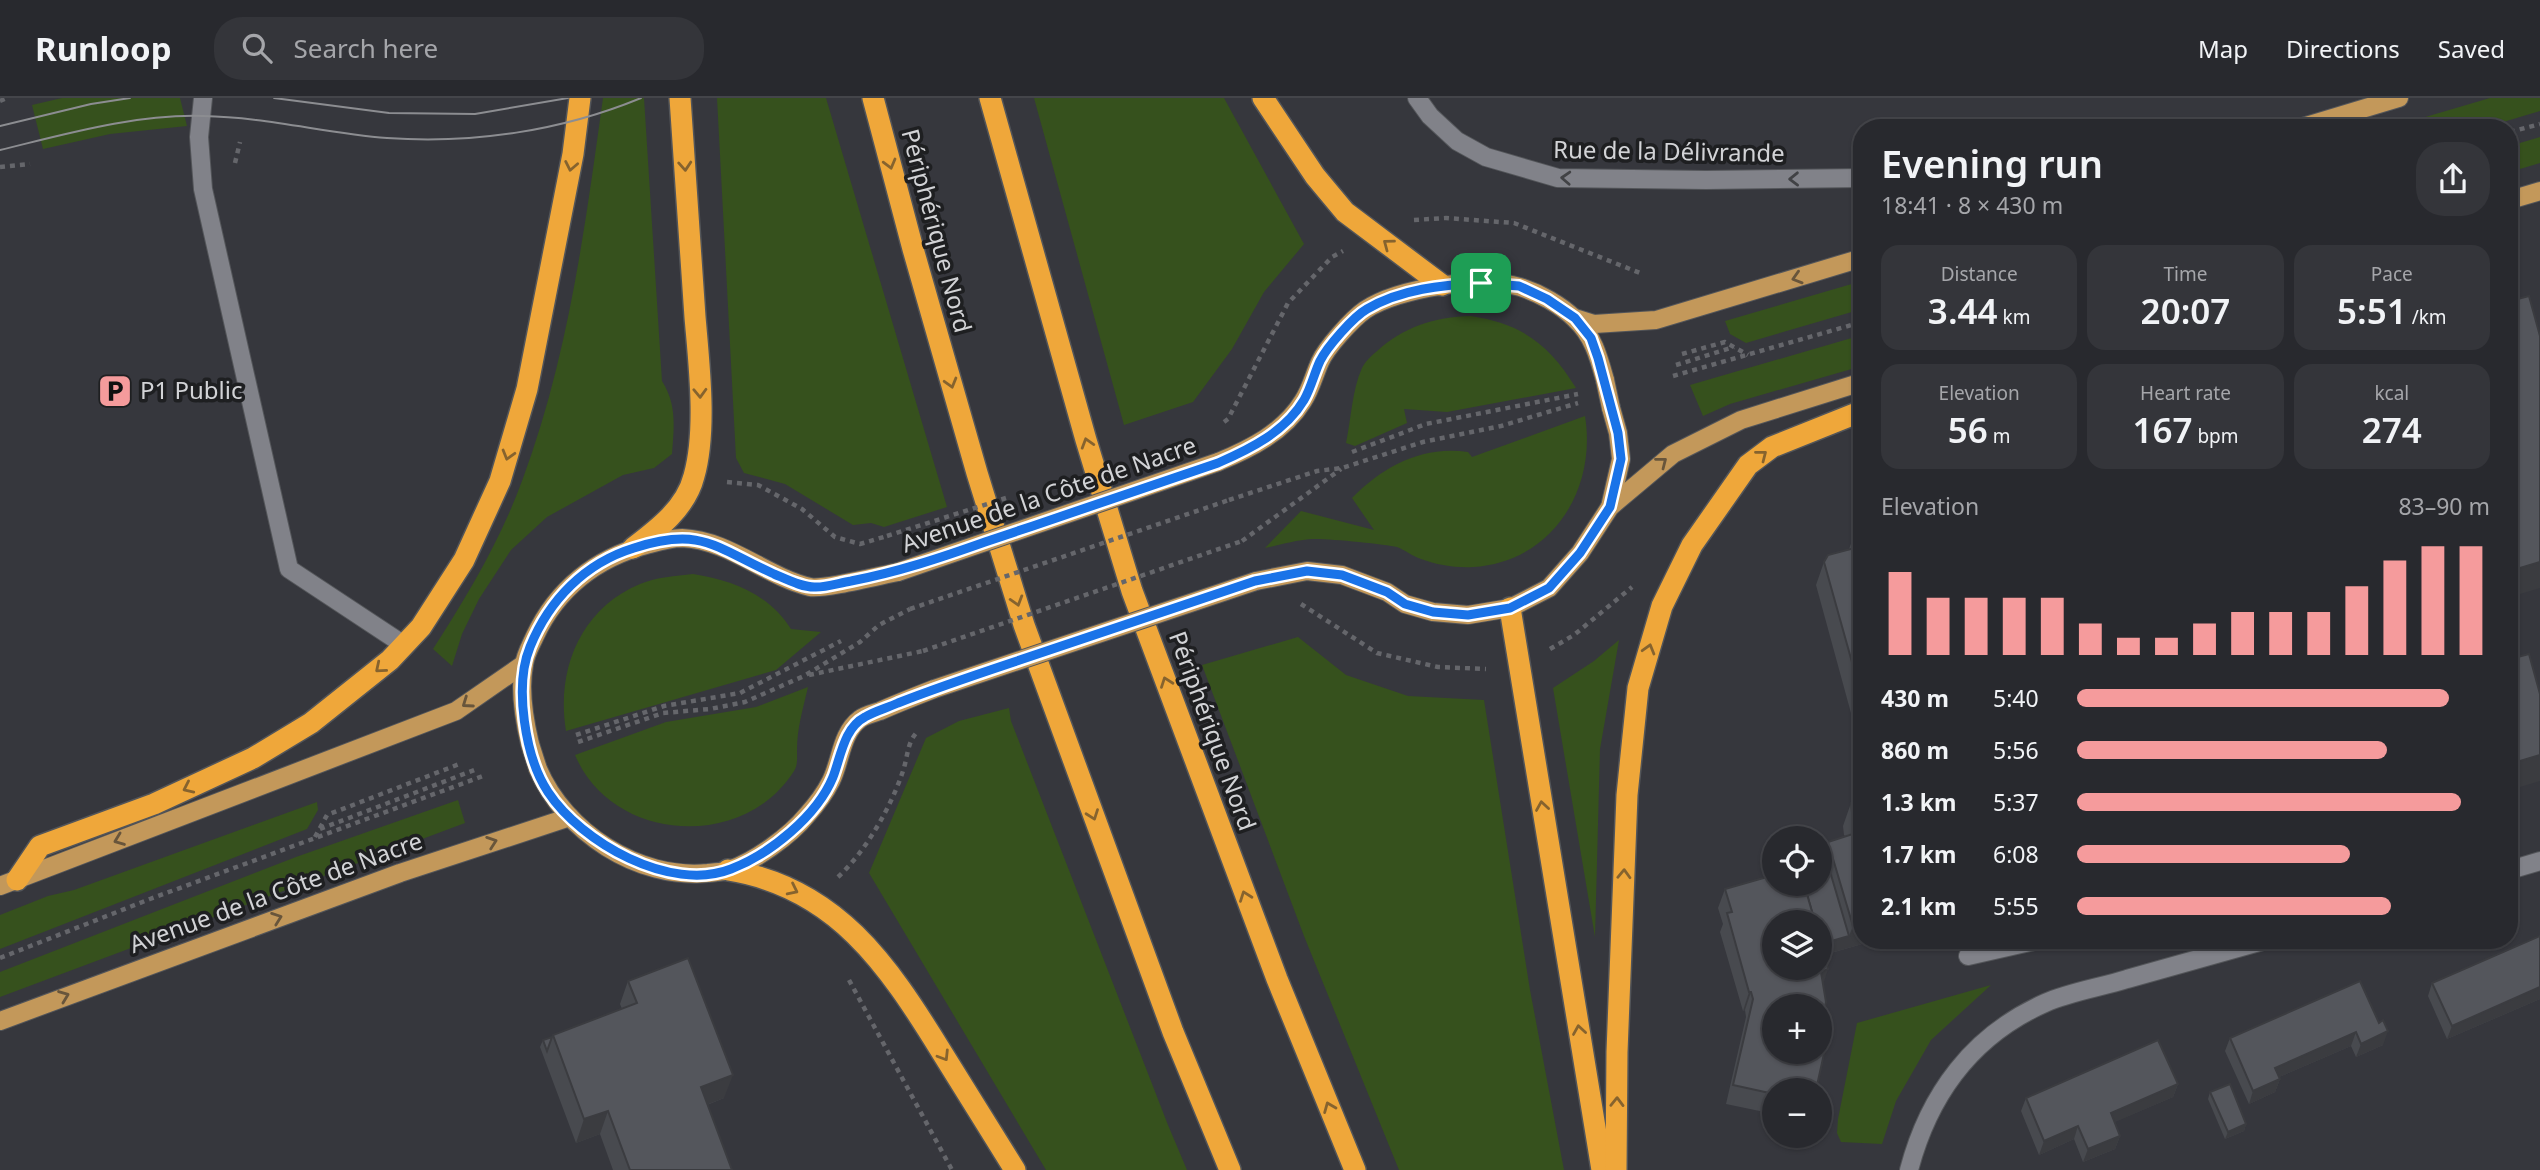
<!DOCTYPE html>
<html lang="en">
<head>
<meta charset="utf-8">
<style>
	:root { --surface:#28292e; --page:#34353a; --text:#f1f3f6; --muted:#a5a6aa; --line:#44454a; --accent:#f59b9c }
	body { margin:0; font-family:"Noto Sans",sans-serif; background:var(--page); color:var(--text); height:100vh; display:flex; flex-direction:column; font-size:26px; white-space:nowrap }
	* { box-sizing:border-box; margin:0 }
	p { font-size:23px; color:var(--muted) }
	.icon { flex:none; width:38px; height:38px; fill:none; stroke:currentColor; stroke-width:2; stroke-linecap:round; stroke-linejoin:round }
	.map { position:relative; flex:1; overflow:hidden }
	.details { position:absolute; left:1853px; top:21px; width:665px; height:830px; display:flex; flex-direction:column; background:var(--surface); border-radius:28px; box-shadow:0 2px 5px #0004,0 0 0 2px var(--line) }
	.details>* { flex:none }
	.controls { position:absolute; left:1762px; top:728px; display:grid; gap:14px }
	.controls a { display:grid; place-items:center; width:70px; height:70px; border-radius:50%; background:var(--surface); box-shadow:0 2px 5px #0004,0 0 0 2px var(--line); font-size:35px }
	.pin { position:absolute; display:grid; place-items:center; width:60px; height:60px; color:#fff; margin:-30px; border-radius:14px; box-shadow:0 4px 10px #0006 }
	.round { display:grid; place-items:center; flex:none; width:74px; height:74px; border-radius:28px; background:var(--page) }
	.headline { display:flex; align-items:center; justify-content:space-between; height:119px; padding:0 28px }
	h1 { font-size:38px; font-weight:600; line-height:52px }
	.metrics { display:grid; grid-template-columns:repeat(3,1fr); gap:10px; height:119px; padding:7px 28px }
	.metrics div { display:grid; align-content:center; border-radius:18px; background:var(--page); text-align:center }
	.metrics b { font-size:35px; font-weight:600 }
	.metrics small { font-size:19px; font-weight:400 }
	.metrics p { font-size:19px }
	.chart { height:196px; padding:14px 28px }
	.chart p { display:flex; justify-content:space-between }
	.chart svg { width:100%; height:126px; margin-top:7px; stroke:var(--accent); stroke-width:6 }
	ul { padding:0 28px; list-style:none; font-size:23px }
	li { display:grid; grid-template-columns:112px 84px 1fr; align-items:center; height:52px }
	li i { height:18px; border-radius:9px; background:var(--accent) }
	header { display:flex; align-items:center; gap:42px; box-sizing:border-box; height:98px; padding:0 35px; background:var(--surface); border-bottom:2px solid var(--line) }
	header strong { font-size:33px }
	nav { display:flex; gap:38px; margin-inline-start:auto; font-size:24px }
	.search { width:490px; height:63px; background:var(--page); display:flex; align-items:center; gap:18px; box-sizing:border-box; padding:0 24px; border-radius:28px; color:var(--muted); font-size:26px }
	.map>svg:first-child { display:block }
</style>
</head>
<body>
<header>
<strong>Runloop</strong>
<div class="search"><svg class="icon" aria-label="search" viewBox="0 0 24 24"><circle cx="10" cy="10" r="6"/><path d="M15 15l6 6"/></svg>Search here</div>
<nav><a>Map</a><a>Directions</a><a>Saved</a></nav>
</header>
<div class="map">
<svg width="2540" height="1072" viewBox="0 0 2540 1072">
	<rect width="100%" height="100%" fill="#36373d"/>
	<g fill="#36511d">
		<polygon points="62,0 180,0 187,28 110,36 43,51 32,7"/>
		<path d="M 603,0 L 644,0 L 662,283 C 677,307 674,328 672,356 L 654,370 L 623,377 L 547,419 L 511,452 L 479,501 L 462,536 L 452,568 L 433,551 C 467,498 500,443 522,383 C 568,260 585,130 603,0 Z"/>
		<polygon points="717,0 826,0 947,409 884,429 871,425 853,427 785,386 744,375 736,360"/>
		<polygon points="1034,0 1224,0 1304,146 1264,194 1232,251 1193,304 1124,327"/>
		<polygon points="2490,0 2540,0 2540,13 2483,30 2388,30"/>
		<polygon points="2540,39 2540,65 2510,74 2510,48"/>
		<polygon points="1862,183 1862,211 1746,245 1730,236 1725,223"/>
		<path d="M 1471,218 C 1522,226 1549,246 1576,290 L 1447,314 L 1404,311 L 1407,325 L 1355,348 L 1346,345 C 1351,322 1352,292 1362,270 C 1365,264 1371,258 1376,254 C 1403,229 1434,219 1471,218 Z"/>
		<polygon points="1862,237 1862,268 1730,306 1703,318 1690,287"/>
		<path d="M 1585,318 C 1597,392 1552,464 1473,469 C 1456,470 1437,467 1421,461 C 1412,458 1405,452 1397,449 C 1385,446 1325,440 1312,441 C 1296,442 1280,447 1265,450 L 1301,413 L 1374,432 L 1352,400 C 1383,368 1423,347 1468,354 L 1472,359 Z"/>
		<path d="M 693,476 C 732,482 769,496 791,531 L 821,534 L 776,572 L 566,633 C 556,572 580,511 640,486 C 657,479 675,478 693,476 Z"/>
		<polygon points="1298,539 1346,577 1408,598 1484,602 1530,892 1564,1072 1399,1072 1304,838 1202,567"/>
		<polygon points="1619,542 1600,651 1595,839 1553,590 1594,563"/>
		<path d="M 808,589 C 803,611 797,630 797,652 C 797,659 798,667 794,673 C 744,753 612,745 575,657 L 666,624 L 756,609 Z"/>
		<polygon points="1009,610 1011,623 1168,1027 1187,1072 1046,1072 869,775 926,640 959,623"/>
		<polygon points="458,702 465,725 0,899 0,874 296,759"/>
		<polygon points="317,704 318,712 307,731 0,851 0,817 48,798 74,792"/>
		<polygon points="1991,887 1931,942 1896,1003 1882,1046 1841,1044 1837,1035 1838,1021 1857,925"/>
	</g>
	<g fill="none" stroke-linecap="round" stroke-linejoin="round">
		<g stroke="#535559" stroke-width="20">
			<g id="minor">
				<polyline points="203,0 199,39 203,91 289,471 404,547"/>
				<polyline points="1417,0 1430,18 1457,43 1486,59 1558,80 1706,82 1862,80"/>
				<polyline points="2510,772 2540,763"/>
				<polyline points="1968,858 2038,842"/>
				<path d="M 1909,1072 C 1929,996 1973,937 2045,905 C 2069,894 2102,889 2127,881 C 2173,868 2220,855 2266,842"/>
			</g>
		</g>
		<g stroke="#535559" stroke-width="20">
			<g id="major">
				<polyline points="2299,30 2399,0"/>
				<polyline points="2510,102 2540,93"/>
				<polyline points="1575,220 1594,226 1656,222 1862,160"/>
				<path d="M 1218,364 C 1250,351 1284,334 1303,303 C 1311,291 1314,277 1320,264 C 1326,250 1352,221 1365,212 C 1398,190 1482,177 1520,189 C 1539,195 1561,207 1575,221 C 1593,237 1599,260 1605,282"/>
				<polyline points="1610,409 1621,361 1618,335 1611,310"/>
				<polyline points="1256,483 1307,473 1342,477 1387,494 1405,506 1433,514 1468,517 1510,510 1549,490 1580,455 1610,409 1673,356 1741,322 1862,284"/>
				<path d="M 530,646 C 524,621 519,593 524,567 C 525,557 531,547 535,538 C 557,491 596,460 646,447 C 657,444 670,440 682,440 C 729,442 765,478 810,489 C 822,492 882,477 898,474"/>
				<path d="M 538,671 C 565,734 638,782 708,775 C 715,774 723,774 729,772 C 755,763 790,738 807,717 C 816,707 825,695 831,683 C 841,663 841,635 860,621 C 865,617 874,615 880,613 C 898,605 916,598 934,591"/>
				<polyline points="0,788 456,613 524,566"/>
				<polyline points="0,923 400,775 570,719"/>
			</g>
		</g>
		<g stroke="#535559" stroke-width="24">
			<g id="highway">
				<polyline points="873,0 913,151 977,375 1024,527 1173,934 1230,1072"/>
				<polyline points="990,0 1086,342 1132,493 1277,881 1355,1072"/>
				<polyline points="1263,0 1315,78 1345,114 1442,187"/>
				<path d="M 633,450 C 658,431 686,410 694,378 C 707,332 699,266 695,219 C 690,146 685,73 680,0"/>
				<polyline points="1510,510 1602,1072"/>
				<path d="M 728,772 C 836,789 888,867 941,953 C 966,993 990,1032 1015,1072"/>
				<polyline points="17,782 40,748 154,706 253,660 311,625 390,562 421,529 464,462 500,383 527,291 573,56 580,0"/>
				<polyline points="1616,1072 1617,954 1627,697 1638,590 1662,508 1692,447 1748,367 1772,349 1862,313"/>
			</g>
		</g>
		<g stroke="#65666b" stroke-width="4.5" stroke-dasharray="5 5" stroke-linecap="butt">
			<polyline points="0,3 7,0"/>
			<polyline points="2510,34 2540,26"/>
			<polyline points="235,65 240,44"/>
			<polyline points="0,69 30,66"/>
			<polyline points="1414,122 1446,120 1514,125 1640,175"/>
			<polyline points="1682,256 1725,244 1748,257"/>
			<polyline points="1676,267 1734,249"/>
			<polyline points="1673,278 1862,224"/>
			<polyline points="1224,324 1228,321 1288,205 1332,159 1343,153"/>
			<polyline points="1352,354 1426,326 1578,296"/>
			<polyline points="727,384 758,387 802,411 835,439 860,446 887,438"/>
			<polyline points="1229,402 1317,373 1342,370 1423,344 1501,328 1578,305"/>
			<polyline points="1242,443 1341,371"/>
			<polyline points="1301,506 1377,555 1438,569 1486,571"/>
			<polyline points="1550,551 1574,537 1632,489"/>
			<polyline points="809,577 923,553"/>
			<polyline points="576,637 664,608 740,595 841,543"/>
			<polyline points="578,644 663,615 710,611 745,604 804,578 860,544 879,527 910,511"/>
			<polyline points="320,731 477,671"/>
			<polyline points="315,739 327,717 462,665"/>
			<path d="M 838,779 C 866,753 891,709 903,673 C 908,658 907,644 918,633"/>
			<polyline points="0,860 150,801 483,678"/>
			<polyline points="849,882 952,1072"/>
		</g>
		<use href="#minor" stroke="#818289" stroke-width="18"/>
		<use href="#major" stroke="#c3985a" stroke-width="18"/>
		<use href="#highway" stroke="#efa73a" stroke-width="21"/>
		<g stroke="#8c8d91" stroke-width="2">
			<polyline points="274,0 389,15 475,16 568,0"/>
			<polyline points="0,28 91,6 130,0"/>
			<path d="M 0,52 C 66,36 135,16 203,18 C 265,19 325,35 387,40 C 473,46 561,33 641,0"/>
		</g>
		<g stroke="#535559" stroke-width="20" stroke-linecap="butt">
			<g id="major-bridge">
				<polyline points="1605,282 1611,310"/>
				<polyline points="898,474 1218,364"/>
				<polyline points="934,591 1256,483"/>
				<polyline points="530,646 538,671"/>
			</g>
		</g>
		<g stroke="#65666b" stroke-width="4.5" stroke-dasharray="5 5" stroke-linecap="butt">
			<polyline points="887,438 1006,400"/>
			<polyline points="910,511 1229,402"/>
			<polyline points="923,553 1242,443"/>
		</g>
		<use href="#major-bridge" stroke="#c3985a" stroke-width="18"/>
	</g>
	<g fill="#484a4f">
		<polygon points="1862,422 1862,691 1854,665 1860,648 1816,487 1824,464 1849,451 1857,430"/>
		<polygon points="1862,698 1862,842 1876,842 1824,857 1774,992 1774,1016 1726,1006 1746,919 1745,912 1743,913 1720,834 1723,826 1718,810 1725,791 1774,786 1824,753 1828,744 1845,738 1844,737 1843,728 1851,705"/>
		<polygon points="2540,838 2540,901 2447,941 2428,898 2432,885"/>
		<polygon points="628,883 724,1000 707,1007 732,1072 613,1072 600,1036 576,1045 540,949 543,942 552,939 553,937 622,911 620,906"/>
		<polygon points="2360,883 2383,947 2356,959 2351,948 2279,979 2280,981 2275,994 2249,1006 2225,953 2230,940"/>
		<polygon points="2178,986 2173,999 2114,1024 2120,1038 2115,1051 2083,1064 2074,1041 2039,1057 2021,1013 2026,1000"/>
		<polygon points="2210,994 2246,1026 2244,1033 2225,1041 2208,1001"/>
	</g>
	<g fill="#3b3c40">
		<polygon points="2540,464 2540,490 2510,499 2510,473"/>
		<polygon points="2540,657 2540,683 2510,692 2510,666"/>
		<polygon points="1862,825 1862,842 1876,842 1820,858 1820,846 1849,838 1853,828"/>
		<polygon points="1828,871 1822,890 1821,874"/>
		<polygon points="2540,889 2540,901 2447,941 2452,928"/>
		<polygon points="1749,894 1751,894 1745,912 1743,913"/>
		<polygon points="2388,933 2383,947 2356,959 2361,946"/>
		<polygon points="2356,934 2351,948 2270,983 2275,970"/>
		<polygon points="733,977 724,1000 693,1012 701,989"/>
		<polygon points="2280,981 2275,994 2249,1006 2253,993"/>
		<polygon points="2178,986 2173,999 2106,1028 2111,1015"/>
		<polygon points="608,1013 600,1036 576,1045 584,1021"/>
		<polygon points="2246,1026 2244,1033 2225,1041 2228,1034"/>
		<polygon points="2078,1028 2074,1041 2039,1057 2044,1043"/>
		<polygon points="2120,1038 2115,1051 2083,1064 2088,1051"/>
	</g>
	<g fill="#54565c" stroke="#3b3c40" stroke-width="2" fill-rule="evenodd">
		<polygon points="2529,198 2540,238 2540,464 2510,473 2510,203"/>
		<polygon points="1862,422 1862,600 1824,464 1828,457 1862,448 1857,430"/>
		<polygon points="2529,556 2540,596 2540,657 2510,666 2510,561"/>
		<polygon points="1860,697 1862,698 1862,722 1852,714 1851,705"/>
		<polygon points="1862,733 1862,825 1853,828 1828,744"/>
		<polygon points="1824,753 1849,838 1821,846 1820,842 1820,824 1815,824 1804,786 1820,786 1820,755"/>
		<path d="M 1774,777 L 1774,786 L 1804,786 L 1815,824 L 1774,824 L 1774,870 L 1820,870 L 1820,842 L 1828,871 L 1821,874 L 1826,904 L 1822,922 L 1831,924 L 1816,992 L 1774,992 L 1774,996 L 1733,987 L 1753,901 L 1751,894 L 1749,894 L 1727,815 L 1732,814 L 1725,791 ZM 1774,908 L 1820,908 L 1820,954 L 1774,954 Z"/>
		<polygon points="2540,838 2540,889 2452,928 2432,885"/>
		<polygon points="688,860 733,977 701,989 732,1072 630,1072 608,1013 584,1021 553,937 637,905 628,883"/>
		<polygon points="2360,883 2379,925 2383,922 2388,933 2361,946 2356,934 2275,970 2280,981 2253,993 2230,940"/>
		<polygon points="552,939 547,953 543,942"/>
		<polygon points="2158,942 2178,986 2111,1015 2120,1038 2088,1051 2078,1028 2044,1043 2026,1000"/>
		<polygon points="2230,986 2246,1026 2228,1034 2210,994"/>
	</g>
	<defs><path id="oneway-chevron" d="M-2-3.5L2.5 0L-2 3.5" fill="none" stroke-width="1.6" stroke-linecap="round" stroke-linejoin="round" transform="scale(1.75)"/></defs>
	<g stroke="#86632e">
		<use href="#oneway-chevron" transform="translate(890 66) rotate(75)"/>
		<use href="#oneway-chevron" transform="translate(571 68) rotate(101)"/>
		<use href="#oneway-chevron" transform="translate(685 68) rotate(86)"/>
		<use href="#oneway-chevron" transform="translate(1388 146) rotate(-143)"/>
		<use href="#oneway-chevron" transform="translate(951 285) rotate(74)"/>
		<use href="#oneway-chevron" transform="translate(700 295) rotate(88)"/>
		<use href="#oneway-chevron" transform="translate(1087 345) rotate(-107)"/>
		<use href="#oneway-chevron" transform="translate(508 357) rotate(106)"/>
		<use href="#oneway-chevron" transform="translate(1762 357) rotate(-38)"/>
		<use href="#oneway-chevron" transform="translate(1017 503) rotate(73)"/>
		<use href="#oneway-chevron" transform="translate(1649 551) rotate(-74)"/>
		<use href="#oneway-chevron" transform="translate(380 570) rotate(140)"/>
		<use href="#oneway-chevron" transform="translate(1166 584) rotate(-110)"/>
		<use href="#oneway-chevron" transform="translate(188 690) rotate(155)"/>
		<use href="#oneway-chevron" transform="translate(1542 708) rotate(-99)"/>
		<use href="#oneway-chevron" transform="translate(1093 717) rotate(70)"/>
		<use href="#oneway-chevron" transform="translate(1624 776) rotate(-88)"/>
		<use href="#oneway-chevron" transform="translate(793 792) rotate(26)"/>
		<use href="#oneway-chevron" transform="translate(1245 798) rotate(-110)"/>
		<use href="#oneway-chevron" transform="translate(1579 932) rotate(-99)"/>
		<use href="#oneway-chevron" transform="translate(944 958) rotate(58)"/>
		<use href="#oneway-chevron" transform="translate(1617 1004) rotate(-89)"/>
		<use href="#oneway-chevron" transform="translate(1329 1009) rotate(-112)"/>
	</g>
	<g stroke="#414245">
		<use href="#oneway-chevron" transform="translate(1566 80) rotate(-177)"/>
		<use href="#oneway-chevron" transform="translate(1794 81) rotate(179)"/>
	</g>
	<g stroke="#68553b">
		<use href="#oneway-chevron" transform="translate(1797 180) rotate(163)"/>
		<use href="#oneway-chevron" transform="translate(1662 364) rotate(-38)"/>
		<use href="#oneway-chevron" transform="translate(467 605) rotate(145)"/>
		<use href="#oneway-chevron" transform="translate(119 742) rotate(159)"/>
		<use href="#oneway-chevron" transform="translate(492 744) rotate(-19)"/>
		<use href="#oneway-chevron" transform="translate(277 820) rotate(-20)"/>
		<use href="#oneway-chevron" transform="translate(64 898) rotate(-21)"/>
	</g>
	<g fill="none" stroke-linecap="round" stroke-linejoin="round">
		<g stroke="#fff" stroke-width="14">
			<path id="route" d="M 1481,185 L 1519,188 L 1547,201 L 1575,220 L 1591,240 L 1598,260 L 1618,335 L 1621,361 L 1610,409 L 1580,455 L 1549,490 L 1510,510 L 1468,517 L 1433,514 L 1405,506 L 1387,494 L 1342,477 L 1307,473 L 1255,483 C 1175,510 1094,537 1014,564 C 975,577 936,590 898,605 C 887,610 875,613 865,619 C 844,630 841,658 833,679 C 817,718 770,756 731,771 C 670,795 581,744 548,694 C 525,659 514,588 530,549 C 549,502 585,465 634,450 C 702,428 716,450 774,476 C 786,481 803,490 816,489 C 827,489 839,485 851,483 C 898,474 940,460 985,444 C 1063,418 1141,391 1218,365 C 1250,351 1285,334 1304,302 C 1311,290 1314,276 1320,263 C 1327,249 1353,219 1367,211 C 1401,191 1442,187 1481,185 Z"/>
		</g>
		<use href="#route" stroke="#1a73e8" stroke-width="9"/>
	</g>
	<defs>
		<g id="parking-square" transform="scale(1.75)"><rect x="-9" y="-9" width="18" height="18" rx="4" fill="#f59b9c" stroke="#1e1f21"/><path d="M-3.5-5.5H1a3.5 3.5 0 0 1 0 7H-1V5.5H-3.5ZM-1-3.4V-.6H.8a1.4 1.4 0 0 0 0-2.8Z" fill="#111"/></g>
	</defs>
	<g fill-rule="evenodd">
		<use href="#parking-square" x="115" y="293"/>
	</g>
	<g text-anchor="middle" stroke-width="7" stroke-linejoin="round" paint-order="stroke">
		<g font-size="24" fill="#d2d3d6" stroke="#1e1f21">
			<text transform="translate(1669 54) rotate(1)" y="8">Rue de la Délivrande</text>
			<text transform="translate(936 133) rotate(75)" y="8">Périphérique Nord</text>
			<text transform="translate(1049 397) rotate(-19)" y="8">Avenue de la Côte de Nacre</text>
			<text transform="translate(1212 633) rotate(70)" y="8">Périphérique Nord</text>
			<text transform="translate(276 795) rotate(-20)" y="8">Avenue de la Côte de Nacre</text>
		</g>
		<g font-size="24" fill="#d2d3d6" stroke="#1e1f21" text-anchor="start">
			<text x="140" y="301">P1 Public</text>
		</g>
	</g>
</svg>
<div class="controls">
<a><svg class="icon" aria-label="locate" viewBox="0 0 24 24"><circle cx="12" cy="12" r="6"/><path d="M12 2v4M12 18v4M2 12h4M18 12h4"/></svg></a>
<a><svg class="icon" aria-label="layers" viewBox="0 0 24 24"><path d="M12 4l9 5-9 5-9-5zM3 14l9 5 9-5"/></svg></a>
<a>+</a>
<a>−</a>
</div>
<div class="pin" style="left:1481px;top:185px;background:#1e9e55"><svg class="icon" aria-label="arrive" viewBox="0 0 24 24"><path d="M6 21V4h12l-3 4 3 4H6"/></svg></div>
<section class="details">
<div class="headline"><div><h1>Evening run</h1><p>18:41 · 8 × 430 m</p></div><a class="round"><svg class="icon" aria-label="share" viewBox="0 0 24 24"><path d="M12 15V3M7 8l5-5 5 5M5 13v7h14v-7"/></svg></a></div>
<div class="metrics">
<div><p>Distance</p><b>3.44<small> km</small></b></div>
<div><p>Time</p><b>20:07</b></div>
<div><p>Pace</p><b>5:51<small> /km</small></b></div>
</div>
<div class="metrics">
<div><p>Elevation</p><b>56<small> m</small></b></div>
<div><p>Heart rate</p><b>167<small> bpm</small></b></div>
<div><p>kcal</p><b>274</b></div>
</div>
<div class="chart"><p><span>Elevation</span>83–90 m</p>
<svg viewBox="0 0 160 44" preserveAspectRatio="none"><path d="M5 44V15M15 44V24M25 44V24M35 44V24M45 44V24M55 44V33M65 44V38M75 44V38M85 44V33M95 44V29M105 44V29M115 44V29M125 44V20M135 44V11M145 44V6M155 44V6"/></svg>
</div>
<ul>
<li><b>430 m</b>5:40<i style="width:90%"></i></li>
<li><b>860 m</b>5:56<i style="width:75%"></i></li>
<li><b>1.3 km</b>5:37<i style="width:93%"></i></li>
<li><b>1.7 km</b>6:08<i style="width:66%"></i></li>
<li><b>2.1 km</b>5:55<i style="width:76%"></i></li>
</ul>
</section>
</div>
</body>
</html>
